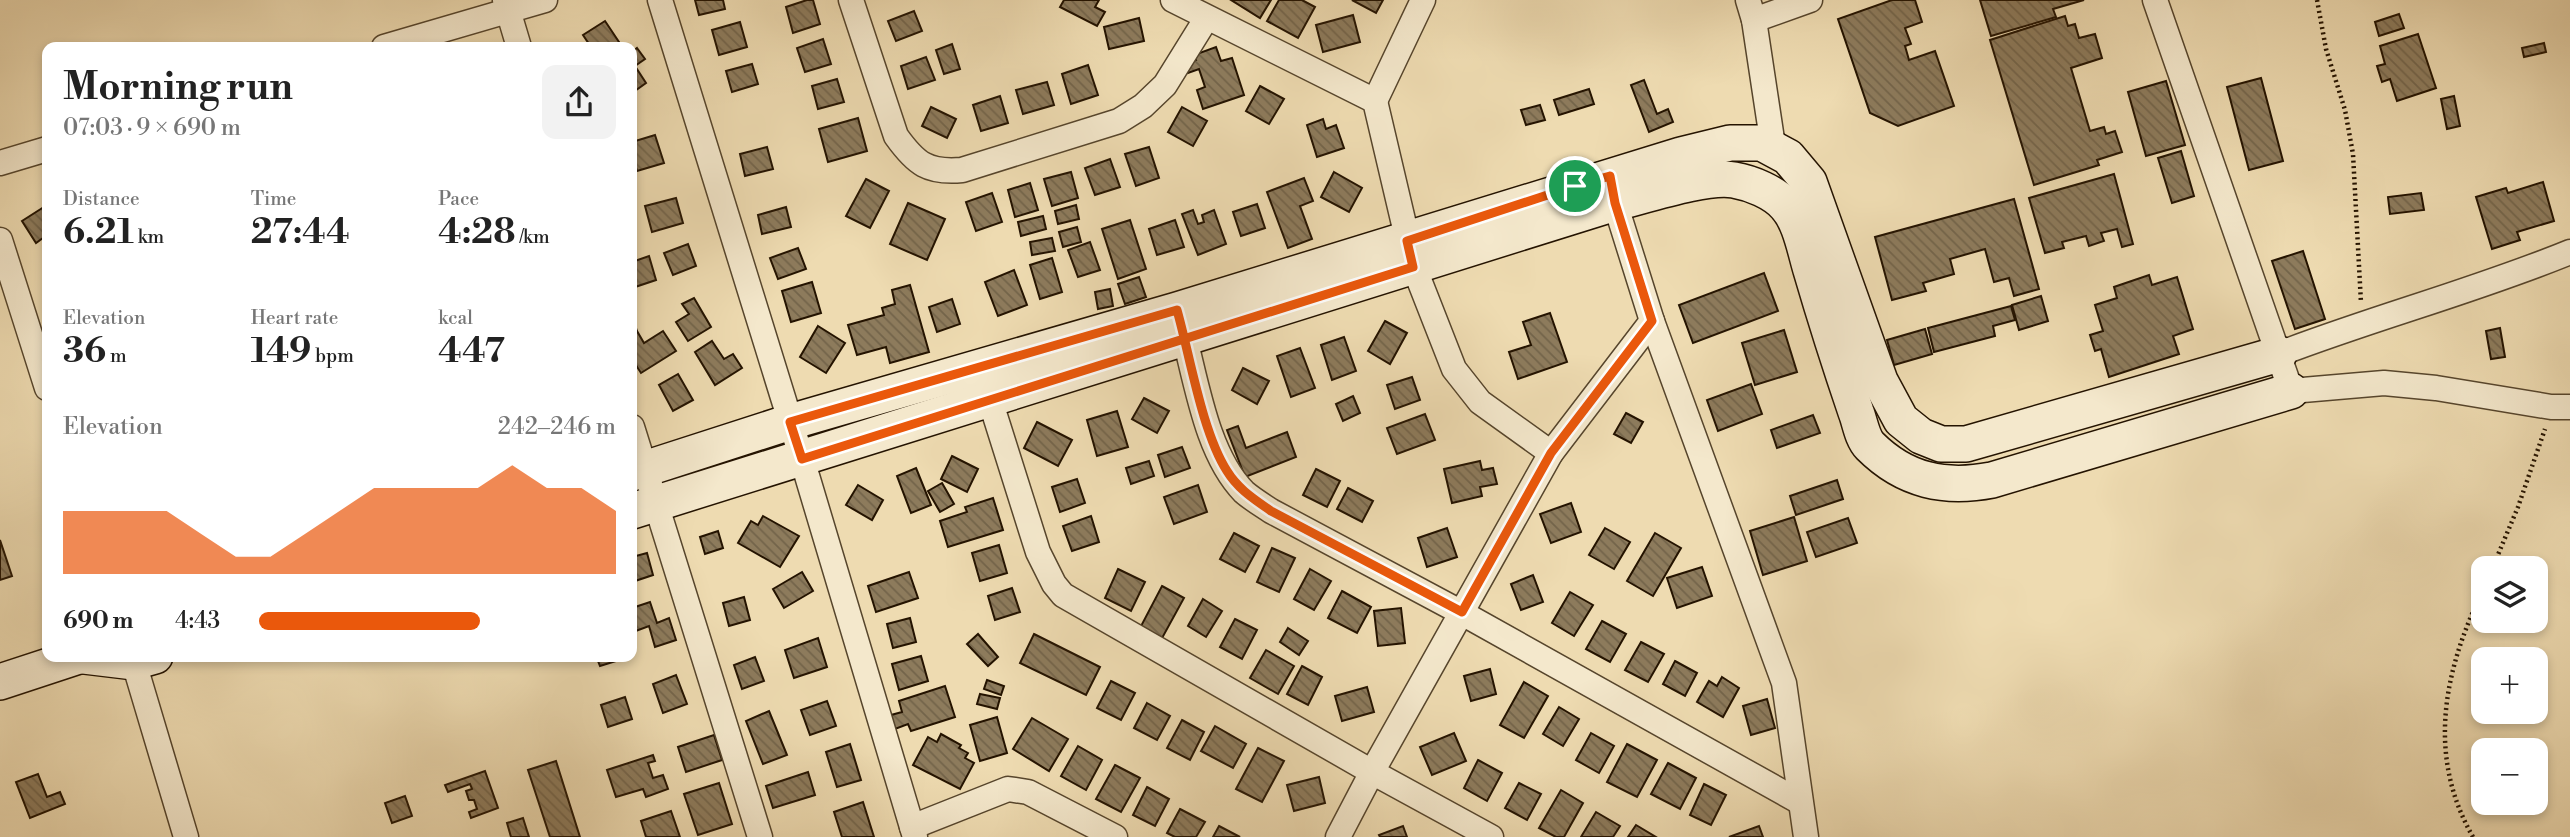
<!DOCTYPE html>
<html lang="en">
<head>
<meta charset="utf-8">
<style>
	:root { --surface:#fff; --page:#f2f2f2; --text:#222; --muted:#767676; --accent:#ea580c }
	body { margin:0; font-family:"Libre Bodoni",serif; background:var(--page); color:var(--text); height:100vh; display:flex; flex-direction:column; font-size:26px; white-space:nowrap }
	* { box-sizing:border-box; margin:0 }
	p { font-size:23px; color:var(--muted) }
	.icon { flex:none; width:38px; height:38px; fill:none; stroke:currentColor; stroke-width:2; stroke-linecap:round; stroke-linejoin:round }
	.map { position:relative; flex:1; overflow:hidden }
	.drawer { position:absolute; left:42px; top:42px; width:595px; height:620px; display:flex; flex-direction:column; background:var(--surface); border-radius:14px; box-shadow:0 4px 10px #0003 }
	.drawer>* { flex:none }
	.fabs { position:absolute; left:2471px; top:556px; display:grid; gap:14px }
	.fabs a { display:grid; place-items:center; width:77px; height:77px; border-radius:14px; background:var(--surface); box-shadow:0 4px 10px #0003; font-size:35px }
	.pin { position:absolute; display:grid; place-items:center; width:60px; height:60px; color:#fff; margin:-30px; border:4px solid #fff; border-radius:50%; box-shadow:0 2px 7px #0007 }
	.round { display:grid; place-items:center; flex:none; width:74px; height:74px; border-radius:14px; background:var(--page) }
	.head { display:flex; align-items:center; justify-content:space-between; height:119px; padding:0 21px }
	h1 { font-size:38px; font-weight:800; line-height:52px }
	.stats { display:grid; grid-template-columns:repeat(3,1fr); gap:10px; height:119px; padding:7px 21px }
	.stats div { display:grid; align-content:center }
	.stats b { font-size:35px; font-weight:800 }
	.stats small { font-size:19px; font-weight:400 }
	.stats p { font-size:19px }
	.chart { height:196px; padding:14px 21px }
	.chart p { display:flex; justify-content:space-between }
	.chart svg { width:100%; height:126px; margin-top:7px; fill:var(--accent); opacity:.7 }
	ul { padding:0 21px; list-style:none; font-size:23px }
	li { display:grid; grid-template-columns:112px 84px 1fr; align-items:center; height:52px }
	li i { height:18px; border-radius:9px; background:var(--accent) }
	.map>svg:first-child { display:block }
</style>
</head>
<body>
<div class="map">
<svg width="2570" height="837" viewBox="0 0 2570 837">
	<defs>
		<pattern id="building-back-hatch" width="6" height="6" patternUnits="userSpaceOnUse" patternTransform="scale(1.75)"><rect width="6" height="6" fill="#8d7b5c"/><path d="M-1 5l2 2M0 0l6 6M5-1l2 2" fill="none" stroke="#73644a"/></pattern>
	</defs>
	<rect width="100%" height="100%" fill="#eedbb1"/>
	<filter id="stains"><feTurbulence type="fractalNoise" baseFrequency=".00286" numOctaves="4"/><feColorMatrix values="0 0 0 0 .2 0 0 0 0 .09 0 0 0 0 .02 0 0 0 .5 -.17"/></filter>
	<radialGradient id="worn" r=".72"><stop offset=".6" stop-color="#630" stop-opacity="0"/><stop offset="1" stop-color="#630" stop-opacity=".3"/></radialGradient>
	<g fill="url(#building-back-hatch)" stroke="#241300" stroke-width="2">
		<polygon points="695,0 723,0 725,9 699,15"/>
		<polygon points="807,0 813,0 820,24 793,33 786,7"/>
		<polygon points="1064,0 1099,0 1095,7 1105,12 1097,26 1060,7"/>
		<polygon points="1231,0 1271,0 1260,18"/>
		<polygon points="1279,0 1302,0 1315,7 1298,38 1267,21"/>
		<polygon points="1352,0 1383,0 1376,13"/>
		<polygon points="1892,0 1915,0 1922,22 1905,28 1911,44 1905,46 1909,60 1935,51 1954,106 1898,126 1870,113 1838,19"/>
		<polygon points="1980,0 2084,0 2053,9 2056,17 1991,36"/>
		<polygon points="914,11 922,31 896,41 888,21"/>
		<polygon points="2399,14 2404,28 2379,36 2375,22"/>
		<polygon points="1353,15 1360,42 1323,52 1316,25"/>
		<polygon points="2065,16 2068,26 2075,24 2079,38 2095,34 2102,58 2071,68 2090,131 2104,127 2106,134 2115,131 2122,152 2097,160 2099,165 2034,185 1990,40"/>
		<polygon points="1139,18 1144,41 1109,49 1104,27"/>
		<polygon points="605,21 619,42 612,47 591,47 583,35"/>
		<polygon points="740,22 747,47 719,55 712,30"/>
		<polygon points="2418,34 2436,88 2397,101 2390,79 2382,82 2377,66 2385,64 2380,46"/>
		<polygon points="823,39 831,64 805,72 797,48"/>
		<polygon points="2544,43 2546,52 2524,57 2522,48"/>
		<polygon points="952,44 960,69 944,74 936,50"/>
		<polygon points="1216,47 1221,61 1232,58 1244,95 1203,109 1197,90 1205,87 1199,69 1188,73 1185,64 1196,60 1194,55"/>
		<polygon points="637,48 645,59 635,66 646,83 632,93 632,52"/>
		<polygon points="926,57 935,80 908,89 901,66"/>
		<polygon points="752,64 758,84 732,92 726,71"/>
		<polygon points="1088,65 1098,95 1071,104 1062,74"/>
		<polygon points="2261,78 2283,161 2249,170 2227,87"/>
		<polygon points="837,79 844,102 818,109 812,86"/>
		<polygon points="1644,80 1657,114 1668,109 1673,122 1649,132 1631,85"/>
		<polygon points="2166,81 2185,145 2146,156 2128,92"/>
		<polygon points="1047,82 1054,105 1023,114 1016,90"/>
		<polygon points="1260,86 1284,99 1269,124 1246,111"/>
		<polygon points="1589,89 1594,104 1559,115 1554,100"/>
		<polygon points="1000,96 1008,123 981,131 973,105"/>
		<polygon points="2454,96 2460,126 2447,129 2441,99"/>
		<polygon points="1540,105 1545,120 1526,125 1521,110"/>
		<polygon points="931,107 956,119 947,138 922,126"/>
		<polygon points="1182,107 1207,121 1193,146 1168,132"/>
		<polygon points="858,118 867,151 828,162 819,129"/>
		<polygon points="1323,119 1326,129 1336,125 1344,148 1317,157 1307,125"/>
		<polygon points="655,135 664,163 637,171 632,153 632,142"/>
		<polygon points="767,147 773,169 745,176 740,154"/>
		<polygon points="1149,147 1159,178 1136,186 1125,154"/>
		<polygon points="2181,151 2194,196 2172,203 2158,158"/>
		<polygon points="1110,159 1120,187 1095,195 1085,168"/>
		<polygon points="1071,172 1078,198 1052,206 1044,179"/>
		<polygon points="1334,172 1362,188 1349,212 1321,197"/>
		<polygon points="2114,174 2133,244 2122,247 2117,229 2101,233 2104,241 2089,246 2086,236 2062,242 2064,248 2045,253 2029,198"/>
		<polygon points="1304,178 1313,201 1300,206 1312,239 1288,248 1267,192"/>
		<polygon points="866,179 889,191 870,228 846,216"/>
		<polygon points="2543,182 2554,221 2517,232 2520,240 2492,249 2476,197 2506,188 2508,193"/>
		<polygon points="1030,183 1038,210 1015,217 1008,190"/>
		<polygon points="992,193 1002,222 976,231 966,202"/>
		<polygon points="2421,193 2424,210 2390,214 2388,197"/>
		<polygon points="676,198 683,223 652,232 645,206"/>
		<polygon points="2014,199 2039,289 2014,296 2009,278 1994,282 1985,249 1950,259 1954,274 1923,283 1926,291 1892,300 1875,237"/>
		<polygon points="908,203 945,219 927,260 890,244"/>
		<polygon points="1257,204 1265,228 1241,236 1233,212"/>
		<polygon points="47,205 47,235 36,243 22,221"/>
		<polygon points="1076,205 1079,219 1058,224 1055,211"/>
		<polygon points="786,207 791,227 762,234 758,215"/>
		<polygon points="1193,210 1198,224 1204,222 1202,215 1214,210 1226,244 1198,255 1182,214"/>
		<polygon points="1043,216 1046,229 1021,236 1018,222"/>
		<polygon points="1130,220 1146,269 1118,279 1102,229"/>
		<polygon points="1175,220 1184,247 1157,255 1149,229"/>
		<polygon points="1077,227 1081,242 1063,247 1059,232"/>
		<polygon points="1052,238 1055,251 1032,255 1030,242"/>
		<polygon points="1090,242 1100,270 1078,277 1068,250"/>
		<polygon points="688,244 696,266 673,275 664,253"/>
		<polygon points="798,248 806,269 778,279 770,258"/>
		<polygon points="2303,251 2325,319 2295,329 2272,261"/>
		<polygon points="649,256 656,280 632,288 632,262"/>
		<polygon points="1052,258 1062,292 1040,299 1030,265"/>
		<polygon points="1014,270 1027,305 998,316 985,282"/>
		<polygon points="1764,273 1778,311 1693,343 1679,305"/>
		<polygon points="2149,275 2152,285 2177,277 2193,329 2173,336 2179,354 2109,377 2101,349 2095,351 2090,335 2103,331 2095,305 2117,298 2114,287"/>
		<polygon points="1139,277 1146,297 1125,304 1118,284"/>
		<polygon points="812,282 821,313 791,322 782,291"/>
		<polygon points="910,285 929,352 890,363 886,347 857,355 848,325 884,315 882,308 895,304 892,290"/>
		<polygon points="1110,289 1113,306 1098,309 1095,292"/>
		<polygon points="2041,296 2048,321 2019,330 2012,305"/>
		<polygon points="694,298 711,327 688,341 676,322 689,314 682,304"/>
		<polygon points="952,299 960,324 937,332 929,307"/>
		<polygon points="2011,306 2015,320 1993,326 1995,336 1934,352 1928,328"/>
		<polygon points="1550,313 1567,362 1518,379 1509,352 1531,345 1523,322"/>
		<polygon points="632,316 637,331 644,343 663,331 676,351 641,373 632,359"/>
		<polygon points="1385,321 1407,333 1390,364 1368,351"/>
		<polygon points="818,326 845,343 826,373 800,357"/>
		<polygon points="2500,328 2505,357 2491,359 2486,331"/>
		<polygon points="1925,329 1932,354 1894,365 1887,340"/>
		<polygon points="1784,330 1797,372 1755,385 1742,343"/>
		<polygon points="1344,337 1356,371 1332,380 1321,345"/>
		<polygon points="712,341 724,359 733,354 742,368 715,385 695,352"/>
		<polygon points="1300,348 1315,388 1291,397 1277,356"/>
		<polygon points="1243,368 1269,381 1257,404 1232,390"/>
		<polygon points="678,374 693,400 673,411 659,385"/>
		<polygon points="1412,377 1420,400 1395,409 1387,385"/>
		<polygon points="1751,384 1762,414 1718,431 1707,400"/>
		<polygon points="1353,396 1360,413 1343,421 1336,404"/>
		<polygon points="1144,398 1169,411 1157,433 1132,419"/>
		<polygon points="1117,411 1128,447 1097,456 1087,420"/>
		<polygon points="1626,413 1643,422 1631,443 1614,434"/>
		<polygon points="1425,414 1435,440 1397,454 1387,428"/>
		<polygon points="1813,415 1820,433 1777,448 1771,430"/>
		<polygon points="1037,422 1072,440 1058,466 1024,448"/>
		<polygon points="1238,426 1246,448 1287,432 1296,457 1245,477 1227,430"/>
		<polygon points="1182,447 1190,468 1165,477 1158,455"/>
		<polygon points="952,456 978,469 967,492 941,479"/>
		<polygon points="1149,461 1154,476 1131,484 1126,468"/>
		<polygon points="1480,461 1482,470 1493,468 1497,484 1480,487 1482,496 1452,503 1444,469"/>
		<polygon points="916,468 931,505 911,513 897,476"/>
		<polygon points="1316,469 1340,481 1327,507 1303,495"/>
		<polygon points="1077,479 1085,503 1060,512 1052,487"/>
		<polygon points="1837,480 1843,499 1796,515 1790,496"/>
		<polygon points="942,483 954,504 940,512 928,491"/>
		<polygon points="858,485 883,500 872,520 846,505"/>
		<polygon points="1198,485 1207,512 1174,524 1164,497"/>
		<polygon points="1348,488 1373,501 1362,522 1337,509"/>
		<polygon points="993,498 1003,530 948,547 940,521 967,512 965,507"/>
		<polygon points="1571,503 1581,532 1551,543 1540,514"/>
		<polygon points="763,516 799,536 780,567 738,543 751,521 758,525"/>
		<polygon points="1091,516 1099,542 1072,551 1063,526"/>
		<polygon points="1794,517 1807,561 1763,575 1750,531"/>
		<polygon points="1848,518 1857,543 1816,557 1807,532"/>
		<polygon points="1447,528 1457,557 1427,567 1418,538"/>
		<polygon points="1605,528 1630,542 1614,569 1589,555"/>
		<polygon points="718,531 723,548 705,554 700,537"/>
		<polygon points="1234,533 1259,546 1245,572 1220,559"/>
		<polygon points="1655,533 1681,548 1653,596 1627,581"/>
		<polygon points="0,540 12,576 0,580"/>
		<polygon points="999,545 1007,573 980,581 972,553"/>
		<polygon points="1272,548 1295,558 1279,592 1257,582"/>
		<polygon points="647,553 653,575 632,582 632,557"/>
		<polygon points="1702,567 1712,596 1677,608 1667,578"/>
		<polygon points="1118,569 1145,582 1131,611 1105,598"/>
		<polygon points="1310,569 1331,581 1314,610 1294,599"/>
		<polygon points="802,572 813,591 784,608 773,589"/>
		<polygon points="909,572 918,598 876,612 868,586"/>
		<polygon points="1533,575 1543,602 1521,610 1511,584"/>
		<polygon points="1162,586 1184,598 1161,640 1140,628"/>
		<polygon points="1012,588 1020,612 995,620 988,596"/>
		<polygon points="1342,591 1371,607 1357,633 1328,618"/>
		<polygon points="1570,592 1593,605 1574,636 1552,623"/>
		<polygon points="744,597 750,620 729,626 723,603"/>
		<polygon points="1203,599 1222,611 1206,637 1188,626"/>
		<polygon points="650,602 657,623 669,618 676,640 655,647 649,626 633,632 632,608"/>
		<polygon points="1401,608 1405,643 1378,646 1374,611"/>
		<polygon points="910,618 916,642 893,648 887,624"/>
		<polygon points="1235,619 1257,630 1242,659 1220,647"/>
		<polygon points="1602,621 1626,634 1610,662 1586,649"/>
		<polygon points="1288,628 1308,641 1299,655 1280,642"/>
		<polygon points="978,634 998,657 988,666 967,644"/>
		<polygon points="1034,634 1100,667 1086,695 1020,663"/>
		<polygon points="818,638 827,667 794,678 785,650"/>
		<polygon points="1641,642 1664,654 1648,682 1625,670"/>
		<polygon points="1266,650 1294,666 1278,694 1250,678"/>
		<polygon points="632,655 632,656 600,666 596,656"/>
		<polygon points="921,656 928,681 899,690 892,664"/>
		<polygon points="755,657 764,681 742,689 734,665"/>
		<polygon points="1675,661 1697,673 1685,696 1663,684"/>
		<polygon points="1302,666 1322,677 1308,705 1287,694"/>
		<polygon points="1490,669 1496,694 1471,701 1464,676"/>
		<polygon points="676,675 687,704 663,713 653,684"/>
		<polygon points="1722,677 1739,688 1723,717 1697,702 1709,681 1717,686"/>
		<polygon points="987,680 1004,686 1001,695 984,689"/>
		<polygon points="1111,681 1135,693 1121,720 1097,708"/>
		<polygon points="1524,682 1548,696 1524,738 1500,725"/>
		<polygon points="945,686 955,717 911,731 908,724 895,729 891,715 902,712 899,701"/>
		<polygon points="1367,687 1374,712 1342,721 1335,696"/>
		<polygon points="980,694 1000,698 997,709 977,704"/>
		<polygon points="625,697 632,719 608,727 601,705"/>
		<polygon points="1767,699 1775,728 1751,735 1743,706"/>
		<polygon points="827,701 836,726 810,735 801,710"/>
		<polygon points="1147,703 1170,716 1157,740 1134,728"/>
		<polygon points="1559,707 1579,719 1563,746 1543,734"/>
		<polygon points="769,711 787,755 763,764 746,721"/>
		<polygon points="997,717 1007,753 980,761 970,725"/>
		<polygon points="1032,718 1068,739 1049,771 1013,749"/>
		<polygon points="1182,720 1204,732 1190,760 1167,748"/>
		<polygon points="1215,726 1246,744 1233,768 1201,751"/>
		<polygon points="1454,733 1466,761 1432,775 1420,747"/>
		<polygon points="1591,733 1614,746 1599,773 1576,760"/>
		<polygon points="941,734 961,745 959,748 968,753 965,758 974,763 960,789 913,765 928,737 937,742"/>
		<polygon points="714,735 722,760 686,772 678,747"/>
		<polygon points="850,744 861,780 837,787 826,752"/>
		<polygon points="1627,744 1657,760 1637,797 1607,782"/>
		<polygon points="1078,746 1102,760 1086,790 1061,776"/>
		<polygon points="1258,748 1284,761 1262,802 1236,789"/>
		<polygon points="653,755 655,761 648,763 653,778 663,775 668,789 646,797 643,789 616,797 607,770"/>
		<polygon points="1478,760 1502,773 1487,801 1464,788"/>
		<polygon points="556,761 580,837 550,837 528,770"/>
		<polygon points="1668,763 1696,778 1680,809 1651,794"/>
		<polygon points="1115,765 1140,778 1121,812 1096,799"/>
		<polygon points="485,771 498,808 471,818 469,812 477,809 474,800 469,800 466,791 472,789 470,784 448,792 445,785"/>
		<polygon points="808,772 815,795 773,808 766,786"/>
		<polygon points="38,774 47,797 60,792 65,804 30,818 16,782"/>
		<polygon points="1319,777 1325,803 1294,811 1287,785"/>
		<polygon points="719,783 732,824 698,835 684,794"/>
		<polygon points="1519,783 1541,794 1527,820 1505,808"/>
		<polygon points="1704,784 1726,795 1711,825 1690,815"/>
		<polygon points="1147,787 1169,799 1155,826 1133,815"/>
		<polygon points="1561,790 1583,803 1564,837 1556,837 1539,828"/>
		<polygon points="405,796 412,816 392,823 385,803"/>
		<polygon points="863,802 874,837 842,837 834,812"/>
		<polygon points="1180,809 1205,822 1196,837 1175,837 1167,833"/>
		<polygon points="671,811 680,837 646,837 641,821"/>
		<polygon points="1596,812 1620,826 1613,837 1581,837"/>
		<polygon points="523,818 529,837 511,837 507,823"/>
		<polygon points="1636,825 1656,837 1628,837"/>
		<polygon points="1219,826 1240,837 1213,837"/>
		<polygon points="1403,826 1407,837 1380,837 1379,835"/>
		<polygon points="1759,826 1763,837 1729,837"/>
	</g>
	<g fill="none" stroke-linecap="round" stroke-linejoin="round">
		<g stroke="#56452c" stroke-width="27">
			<g id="street">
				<polyline points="505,0 519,47"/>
				<polyline points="660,0 802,459 915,837"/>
				<path d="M 851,0 L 896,136 C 916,164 928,173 962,170 L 1119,121 L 1143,106 L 1165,85 L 1206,19"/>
				<polyline points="1173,0 1375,101 1414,267 1454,369 1480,402 1551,453"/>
				<polyline points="1748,0 1754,20 1773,146"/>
				<polyline points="2155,0 2291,391 2384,383 2436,388 2551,407 2570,407"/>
				<polyline points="1754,20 1810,0"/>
				<polyline points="384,47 545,0"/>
				<polyline points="1375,101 1423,0"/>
				<polyline points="0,163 47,149"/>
				<polyline points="1612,187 1615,203 1652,321 1784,683 1806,837"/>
				<polyline points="0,240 47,388"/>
				<path d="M 1181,324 C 1196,377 1205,452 1244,492 C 1252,499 1262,505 1271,511 L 1462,613 L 1800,802"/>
				<path d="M 2279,354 C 2375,317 2475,291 2570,252"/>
				<polyline points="985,384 1038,552 1054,584 1063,595 1372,772 1491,837"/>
				<polyline points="632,427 760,837"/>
				<polyline points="132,656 186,837"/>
				<polyline points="912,827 1008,789 1028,792 1115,837"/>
				<polyline points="1338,837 1372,772 1551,453 1652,321"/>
			</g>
		</g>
		<g stroke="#241300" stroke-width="38">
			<g id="secondary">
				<polyline points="632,473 790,422 1177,310 1681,155 1730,143 1762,143 1788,157 1809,182 1880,381 1901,420 1921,436 1941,444 1966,444 2279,354"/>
				<path d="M 632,511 L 1615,203 C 1644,196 1706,175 1734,180 C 1751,183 1774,192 1786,206 C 1800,221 1805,250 1811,270 C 1825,318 1840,365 1856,412 C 1860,422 1862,438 1870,446 C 1905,481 1945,489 1992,480 L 2291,391"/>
				<polyline points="84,656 134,662 155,656"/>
				<polyline points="0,682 79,656"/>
			</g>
		</g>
		<g stroke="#241300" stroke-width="4.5" stroke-dasharray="2 3.5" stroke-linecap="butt">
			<polyline points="2317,0 2326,49 2345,110 2353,154 2361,303"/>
			<polyline points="2492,569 2518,507 2545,429"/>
			<path d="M 2473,837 C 2426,755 2444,670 2483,590"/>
		</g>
		<use href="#street" stroke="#f4e8cc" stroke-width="24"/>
		<use href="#secondary" stroke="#f4e8cc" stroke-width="35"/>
	</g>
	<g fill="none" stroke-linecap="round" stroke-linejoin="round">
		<g stroke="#fff" stroke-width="14">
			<path id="route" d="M 1575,186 L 1407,241 L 1413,267 L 802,459 L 790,422 L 1177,310 C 1190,356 1202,432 1227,471 C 1238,489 1254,499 1271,511 L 1462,612 L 1551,453 L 1652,321 L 1615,203 L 1610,176 L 1575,186"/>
		</g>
		<use href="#route" stroke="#ea580c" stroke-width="9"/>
	</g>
	<rect width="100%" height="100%" filter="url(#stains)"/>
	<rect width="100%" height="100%" fill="url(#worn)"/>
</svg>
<div class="fabs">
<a><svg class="icon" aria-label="layers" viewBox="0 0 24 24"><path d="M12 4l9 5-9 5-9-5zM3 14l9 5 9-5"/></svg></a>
<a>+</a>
<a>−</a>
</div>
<div class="pin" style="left:1575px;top:186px;background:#1e9e55"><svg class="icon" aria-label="arrive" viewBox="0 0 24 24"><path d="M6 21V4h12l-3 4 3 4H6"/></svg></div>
<section class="drawer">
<div class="head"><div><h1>Morning run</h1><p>07:03 · 9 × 690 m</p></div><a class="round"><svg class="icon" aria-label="share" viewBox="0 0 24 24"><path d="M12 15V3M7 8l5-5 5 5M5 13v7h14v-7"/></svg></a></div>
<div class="stats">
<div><p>Distance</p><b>6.21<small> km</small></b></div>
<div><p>Time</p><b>27:44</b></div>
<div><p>Pace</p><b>4:28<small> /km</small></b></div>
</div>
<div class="stats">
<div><p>Elevation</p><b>36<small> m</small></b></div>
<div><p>Heart rate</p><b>149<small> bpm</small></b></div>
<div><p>kcal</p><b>447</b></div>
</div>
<div class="chart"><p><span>Elevation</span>242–246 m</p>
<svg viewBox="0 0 160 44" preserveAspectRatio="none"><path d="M0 44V22L10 22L20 22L30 22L40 30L50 38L60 38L70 30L80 22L90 14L100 14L110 14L120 14L130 6L140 14L150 14L160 22V44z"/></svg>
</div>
<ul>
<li><b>690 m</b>4:43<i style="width:62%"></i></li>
</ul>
</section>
</div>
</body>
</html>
